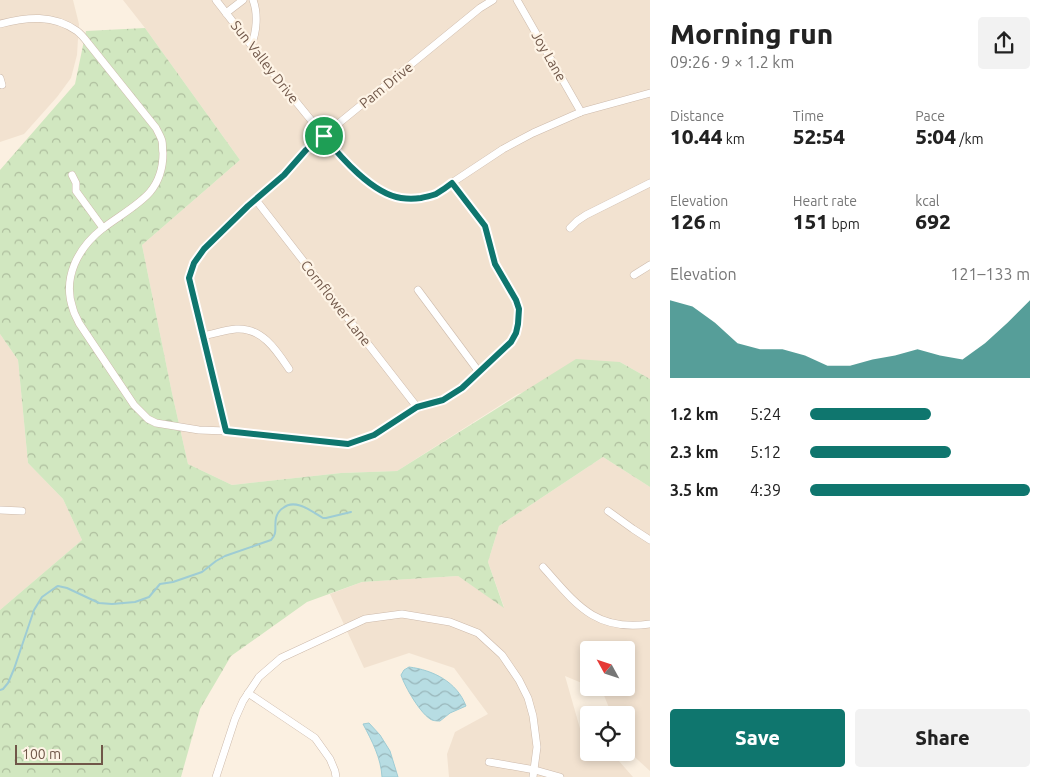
<!DOCTYPE html>
<html lang="en">
<head>
<meta charset="utf-8">
<style>
	:root { --surface:#fff; --page:#f2f2f2; --text:#222; --muted:#767676; --accent:#0f766e }
	body { margin:0; font-family:Ubuntu,sans-serif; background:var(--page); color:var(--text); height:100vh; display:flex; flex-direction:column; font-size:19px; white-space:nowrap }
	* { box-sizing:border-box; margin:0 }
	p { font-size:16px; color:var(--muted) }
	.icon { flex:none; width:28px; height:28px; fill:none; stroke:currentColor; stroke-width:2; stroke-linecap:round; stroke-linejoin:round }
	.map { position:relative; flex:1; overflow:hidden }
	.details { display:flex; flex-direction:column; background:var(--surface); width:400px }
	.details>* { flex:none }
	.needle { width:32px; rotate:310deg }
	.buttons { position:absolute; left:580px; top:641px; display:grid; gap:10px }
	.buttons a { display:grid; place-items:center; width:55px; height:55px; border-radius:5px; background:var(--surface); box-shadow:0 2px 8px #0003; font-size:25px }
	.scale { position:absolute; left:15px; bottom:12px; width:88px; box-sizing:border-box; padding-left:5px; border:2px solid #705749; border-top:0; font-size:14px; line-height:18px; white-space:nowrap; color:#705749; -webkit-text-stroke:4px #fef4e6; paint-order:stroke }
	.pin { position:absolute; display:grid; place-items:center; width:42px; height:42px; color:#fff; margin:-21px; border:2px solid #fff; border-radius:50%; box-shadow:0 1px 5px #0007 }
	.round { display:grid; place-items:center; flex:none; width:52px; height:52px; border-radius:5px; background:var(--page) }
	.headline { display:flex; align-items:center; justify-content:space-between; height:85px; padding:0 20px }
	h1 { font-size:28px; font-weight:800; line-height:38px }
	.figures { display:grid; grid-template-columns:repeat(3,1fr); gap:8px; height:85px; padding:5px 20px }
	.figures div { display:grid; align-content:center }
	.figures b { font-size:21px; font-weight:800 }
	.figures small { font-size:14px; font-weight:400 }
	.figures p { font-size:14px }
	.chart { height:140px; padding:10px 20px }
	.chart p { display:flex; justify-content:space-between }
	.chart svg { width:100%; height:90px; margin-top:5px; fill:var(--accent); opacity:.7 }
	.button { display:flex; gap:10px; margin-top:auto; padding:10px 20px }
	.button a { flex:1; height:58px; border-radius:5px; background:var(--accent); color:#fff; font-size:20px; font-weight:800; line-height:58px; text-align:center }
	.button a+a { background:var(--page); color:var(--text) }
	ul { padding:0 20px; list-style:none; font-size:16px }
	li { display:grid; grid-template-columns:80px 60px 1fr; align-items:center; height:38px }
	li i { height:12px; border-radius:6px; background:var(--accent) }
	main { display:flex; flex:1; min-height:0 }
	.map>svg:first-child { display:block }
</style>
</head>
<body>
<main>
<div class="map">
<svg width="650" height="777" viewBox="0 0 650 777">
	<defs>
		<pattern id="forest-crowns" width="20" height="18" patternUnits="userSpaceOnUse" patternTransform="scale(1.25)"><rect width="20" height="18" fill="#d1e7c0"/><path d="M2 6a3 3 0 1 1 6 0M12 15a3 3 0 1 1 6 0" fill="none" stroke="#aebe9e"/></pattern>
		<pattern id="water-waves" width="16" height="10" patternUnits="userSpaceOnUse" patternTransform="scale(1.25)"><rect width="16" height="10" fill="#b7dde3"/><path d="M0 5q4-4 8 0t8 0" fill="none" stroke="#99b6ba"/></pattern>
	</defs>
	<rect width="100%" height="100%" fill="#fbf0e1"/>
	<g fill="#f2e2d0">
		<polygon points="0,0 73,0 79,24 77,55 71,78 57,97 24,134 0,142"/>
		<polygon points="123,0 650,0 650,379 620,362 518,394 397,471 341,473 232,485 188,464 172,393 142,245 240,160 145,28"/>
		<polygon points="0,334 18,360 28,463 63,499 82,540 0,610"/>
		<polygon points="603,457 650,487 650,771 626,749 626,715 612,715 603,693 592,688 626,688 626,650 589,650 589,686 565,676 581,732 589,737 589,752 612,753 633,777 449,777 447,754 455,732 488,714 454,668 409,653 364,668 330,594 362,582 458,576 504,607 488,562 499,526"/>
	</g>
	<polygon fill="url(#forest-crowns)" points="145,28 240,160 142,245 172,393 188,464 232,485 341,473 397,471 576,359 620,362 650,379 650,487 603,457 499,526 488,562 504,608 458,576 362,582 307,602 231,656 200,709 181,777 0,777 0,610 82,540 63,499 28,463 18,360 0,334 0,170 75,84 86,31"/>
	<g fill="url(#water-waves)" stroke="#9eccd4">
		<path d="M 409,667 C 433,670 457,682 466,706 L 450,713 L 440,721 C 438,721 435,721 432,720 C 421,715 405,687 401,675 L 404,670 Z"/>
		<path d="M 369,723 L 380,735 L 390,751 L 398,777 L 382,777 C 381,758 372,741 363,724 Z"/>
	</g>
	<g fill="none" stroke-linecap="round" stroke-linejoin="round">
		<path stroke="#9eccd4" stroke-width="2" d="M 0,690 L 3,689 L 8,683 L 14,669 L 34,610 L 42,597 L 56,587 L 58,586 L 67,588 L 99,603 L 112,604 L 135,602 L 149,597 L 160,584 L 173,582 L 202,572 L 216,561 L 225,556 L 271,540 C 278,533 274,527 276,518 C 277,514 280,510 283,508 C 295,498 311,511 323,518 L 326,518 L 351,512"/>
		<g stroke="#cdbaab" stroke-width="8">
			<g id="street">
				<path d="M 216,0 C 247,40 278,80 311,120 C 331,144 361,184 391,195 C 406,201 421,198 435,194 L 503,149 L 533,133 L 581,112 L 650,93"/>
				<polyline points="517,0 581,112"/>
				<polyline points="226,13 243,0"/>
				<path d="M 0,24 C 27,17 53,14 77,31 C 81,34 85,39 88,43 L 156,128 C 158,132 161,137 162,141 C 163,145 162,149 163,153 C 163,168 160,180 150,192 C 138,206 117,217 102,229 C 78,248 62,278 73,309 C 74,314 77,318 79,323 L 134,405 L 148,419 L 156,423 L 199,430 L 226,431 L 348,444 L 374,435 L 417,407 L 443,400 L 462,388 L 511,342 L 516,333 L 518,324 L 519,309 L 516,300 L 495,264 L 485,226 L 452,183"/>
				<path d="M 251,45 C 257,32 258,13 253,0"/>
				<polyline points="0,78 2,85"/>
				<polyline points="72,175 76,183 76,191 103,228"/>
				<polyline points="256,200 417,407"/>
				<polyline points="570,228 577,221 586,215 650,183"/>
				<polyline points="634,275 650,265"/>
				<polyline points="418,290 479,372"/>
				<path d="M 202,336 C 213,334 225,330 236,329 C 262,327 277,351 289,369"/>
				<polyline points="226,431 189,278 194,263 204,249 249,206 284,175 306,150 480,8 493,0"/>
				<polyline points="0,510 22,511"/>
				<polyline points="608,511 633,529 650,540"/>
				<path d="M 543,567 C 576,604 595,632 650,624"/>
				<polyline points="248,693 315,738 330,759 335,771 336,777"/>
				<polyline points="489,762 535,770 560,777"/>
				<polyline points="216,777 235,719 243,701 259,677 281,658 365,619 402,614 450,622 478,633 502,655 519,680 528,698 533,716 537,747 533,777"/>
			</g>
		</g>
		<use href="#street" stroke="#fff" stroke-width="7"/>
	</g>
	<g fill="none" stroke-linecap="round" stroke-linejoin="round">
		<g stroke="#fff" stroke-width="10">
			<path id="route" d="M 324,136 C 341,158 373,194 401,198 C 408,199 414,199 421,198 C 425,197 431,196 436,194 C 441,191 447,187 452,183 L 485,226 L 495,264 L 516,300 L 519,309 L 518,324 L 516,333 L 511,342 L 462,388 L 443,400 L 417,407 L 374,435 L 348,444 L 226,431 L 189,278 L 194,263 L 204,249 L 248,206 L 284,175 L 306,150 Z"/>
		</g>
		<use href="#route" stroke="#0f766e" stroke-width="6"/>
	</g>
	<g text-anchor="middle" stroke-width="4.5" stroke-linejoin="round" paint-order="stroke">
		<g font-size="14" fill="#705749" stroke="#fef4e6">
			<text transform="translate(549 56) rotate(60)" y="5">Joy Lane</text>
			<text transform="translate(265 62) rotate(52)" y="5">Sun Valley Drive</text>
			<text transform="translate(386 85) rotate(-39)" y="5">Pam Drive</text>
			<text transform="translate(336 303) rotate(52)" y="5">Cornflower Lane</text>
		</g>
	</g>
</svg>
<div class="buttons">
<a><svg class="needle" viewBox="-14 -14 28 28"><path d="M0-13l5 13h-10z" fill="#e53935"/><path d="M0 13l5-13h-10z" fill="#767676"/></svg></a>
<a><svg class="icon" aria-label="locate" viewBox="0 0 24 24"><circle cx="12" cy="12" r="6"/><path d="M12 2v4M12 18v4M2 12h4M18 12h4"/></svg></a>
</div>
<div class="scale">100 m</div>
<div class="pin" style="left:324px;top:136px;background:#1e9e55"><svg class="icon" aria-label="arrive" viewBox="0 0 24 24"><path d="M6 21V4h12l-3 4 3 4H6"/></svg></div>
</div>
<section class="details">
<div class="headline"><div><h1>Morning run</h1><p>09:26 · 9 × 1.2 km</p></div><a class="round"><svg class="icon" aria-label="share" viewBox="0 0 24 24"><path d="M12 15V3M7 8l5-5 5 5M5 13v7h14v-7"/></svg></a></div>
<div class="figures">
<div><p>Distance</p><b>10.44<small> km</small></b></div>
<div><p>Time</p><b>52:54</b></div>
<div><p>Pace</p><b>5:04<small> /km</small></b></div>
</div>
<div class="figures">
<div><p>Elevation</p><b>126<small> m</small></b></div>
<div><p>Heart rate</p><b>151<small> bpm</small></b></div>
<div><p>kcal</p><b>692</b></div>
</div>
<div class="chart"><p><span>Elevation</span>121–133 m</p>
<svg viewBox="0 0 160 44" preserveAspectRatio="none"><path d="M0 44V6L10 9L20 17L30 27L40 30L50 30L60 33L70 38L80 38L90 35L100 33L110 30L120 33L130 35L140 27L150 17L160 6V44z"/></svg>
</div>
<ul>
<li><b>1.2 km</b>5:24<i style="width:55%"></i></li>
<li><b>2.3 km</b>5:12<i style="width:64%"></i></li>
<li><b>3.5 km</b>4:39<i style="width:100%"></i></li>
</ul>
<div class="button"><a>Save</a><a>Share</a></div>
</section>
</main>
</body>
</html>
